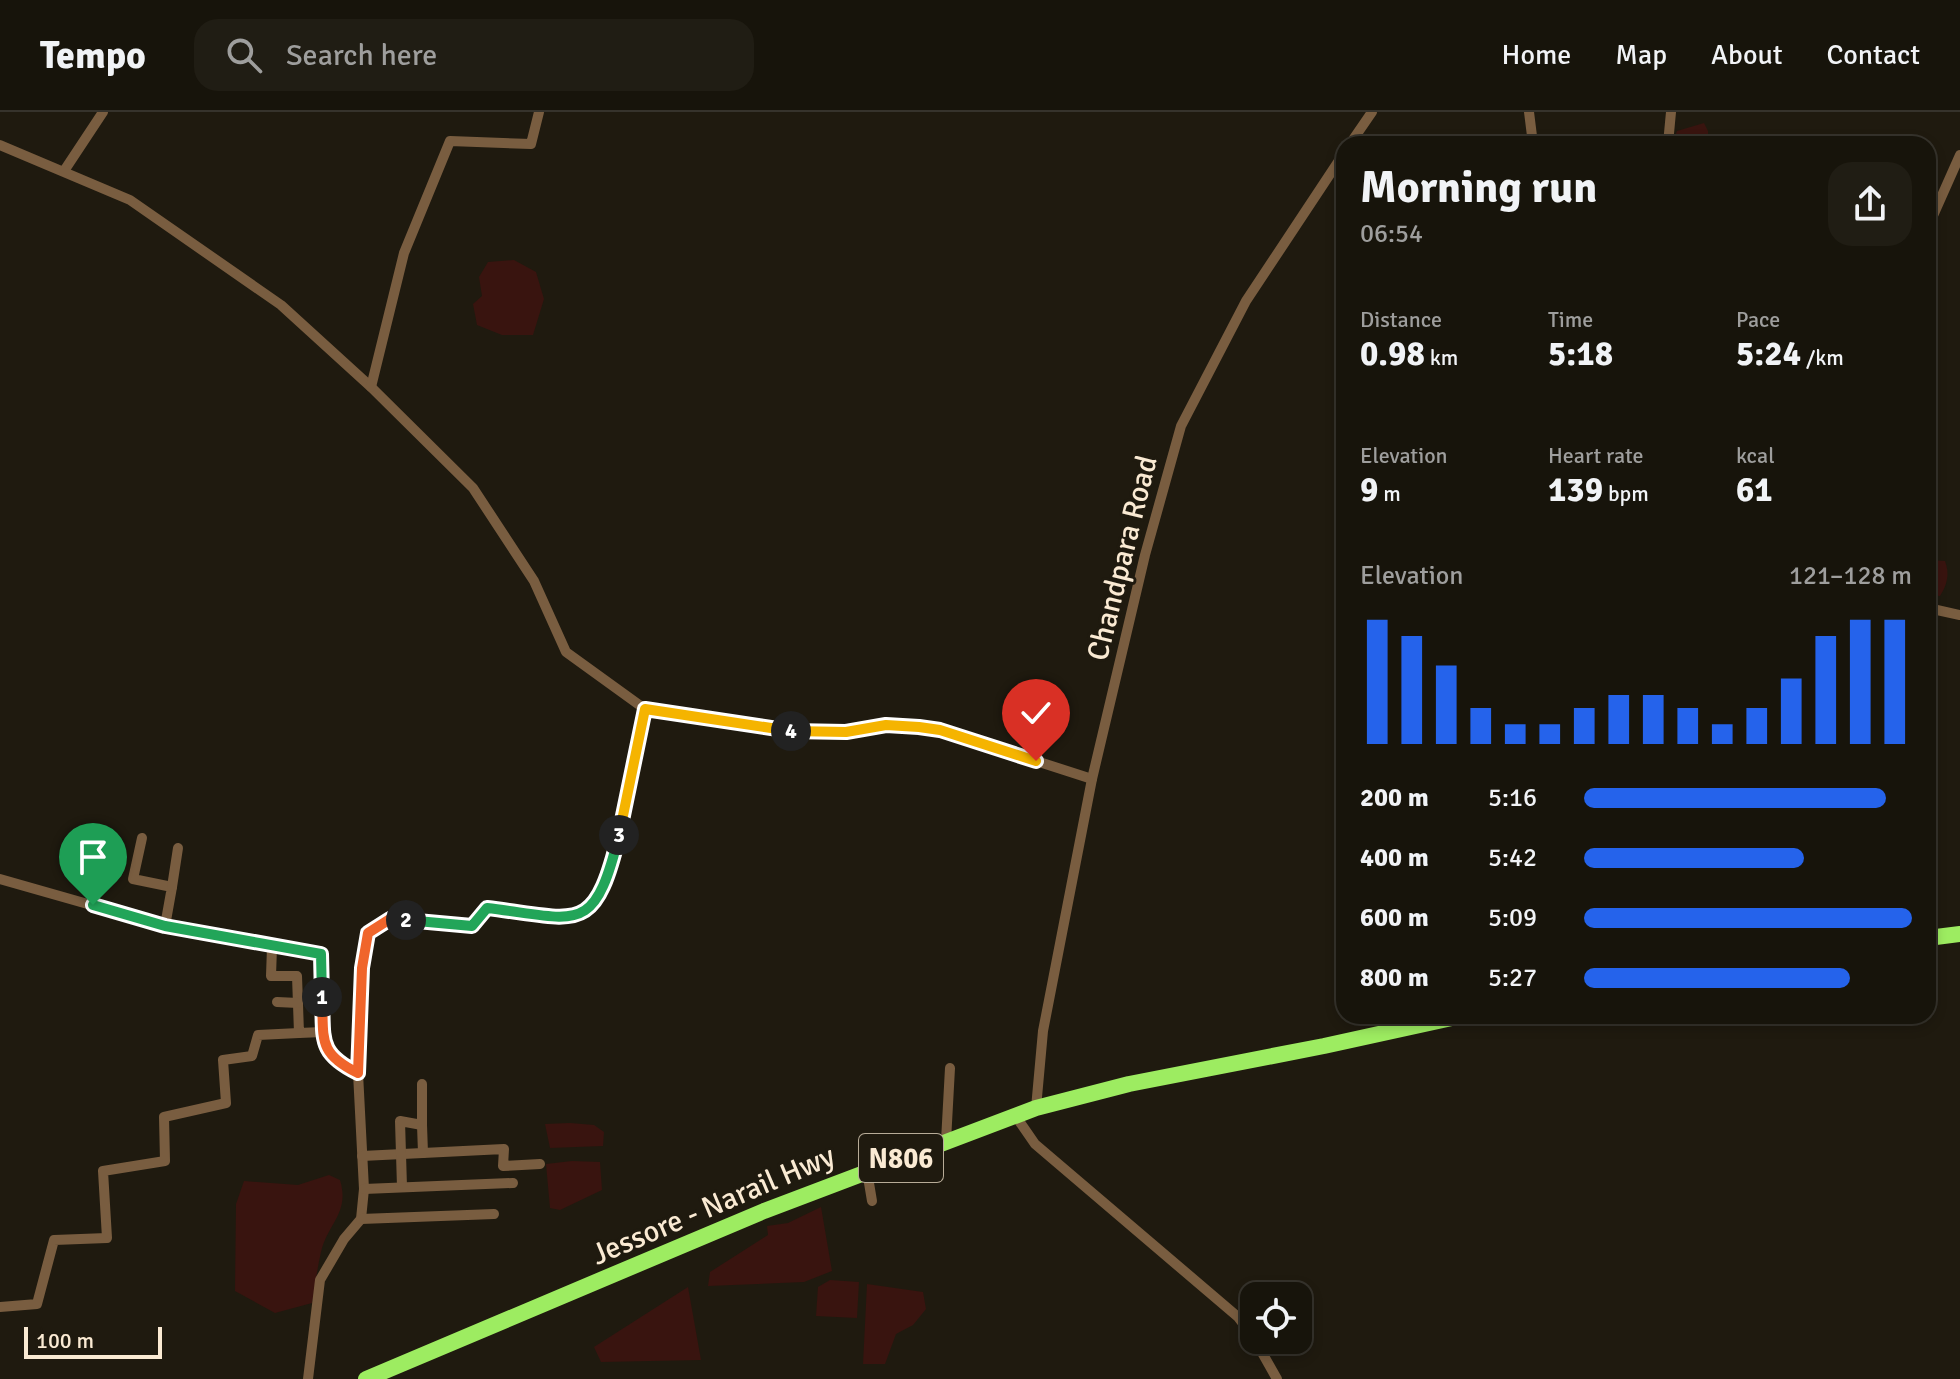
<!DOCTYPE html>
<html lang="en">
<head>
<meta charset="utf-8">
<style>
	:root { --surface:#17140b; --page:#201d14; --text:#f1f3f6; --muted:#9e9e9d; --line:#36332c; --accent:#2563eb }
	body { margin:0; font-family:Signika,sans-serif; background:var(--page); color:var(--text); height:100vh; display:flex; flex-direction:column; font-size:30px; white-space:nowrap }
	* { box-sizing:border-box; margin:0 }
	p { font-size:26px; color:var(--muted) }
	.icon { flex:none; width:44px; height:44px; fill:none; stroke:currentColor; stroke-width:2; stroke-linecap:round; stroke-linejoin:round }
	.map { position:relative; flex:1; overflow:hidden }
	.panel { position:absolute; left:1336px; top:24px; width:600px; height:888px; display:flex; flex-direction:column; background:var(--surface); border-radius:24px; box-shadow:0 4px 12px #0003,0 0 0 2px var(--line) }
	.panel>* { flex:none }
	.fabs { position:absolute; left:1240px; top:1170px; display:grid; gap:16px }
	.fabs a { display:grid; place-items:center; width:72px; height:72px; border-radius:16px; background:var(--surface); box-shadow:0 4px 12px #0003,0 0 0 2px var(--line); font-size:40px }
	.scale { position:absolute; left:24px; bottom:20px; width:138px; box-sizing:border-box; padding-left:8px; border:4px solid #faead3; border-top:0; font-size:22px; line-height:28px; white-space:nowrap; color:#faead3; -webkit-text-stroke:6px #1f1a0f; paint-order:stroke }
	.pin { position:absolute; display:grid; place-items:center; width:68px; height:68px; color:#fff; margin:-82px -34px; border-radius:50% 50% 50% 0; rotate:-45deg; box-shadow:0 0 8px #0007 }
	.pin .icon { rotate:45deg }
	.km { position:absolute; width:40px; height:40px; margin:-20px; border-radius:50%; background:#222; color:#fff; font-size:22px; line-height:40px; text-align:center }
	.round { display:grid; place-items:center; flex:none; width:84px; height:84px; border-radius:24px; background:var(--page) }
	.overview { display:flex; align-items:center; justify-content:space-between; height:136px; padding:0 24px }
	h1 { font-size:44px; font-weight:800; line-height:60px }
	.figures { display:grid; grid-template-columns:repeat(3,1fr); gap:12px; height:136px; padding:8px 24px }
	.figures div { display:grid; align-content:center }
	.figures b { font-size:34px; font-weight:800 }
	.figures small { font-size:22px; font-weight:400 }
	.figures p { font-size:22px }
	.chart { height:224px; padding:16px 24px }
	.chart p { display:flex; justify-content:space-between }
	.chart svg { width:100%; height:144px; margin-top:8px; stroke:var(--accent); stroke-width:6 }
	ul { padding:0 24px; list-style:none; font-size:26px }
	li { display:grid; grid-template-columns:128px 96px 1fr; align-items:center; height:60px }
	li i { height:20px; border-radius:10px; background:var(--accent) }
	header { display:flex; align-items:center; gap:48px; box-sizing:border-box; height:112px; padding:0 40px; background:var(--surface); border-bottom:2px solid var(--line) }
	header strong { font-size:38px }
	nav { display:flex; gap:44px; margin-inline-start:auto; font-size:28px }
	.search { width:560px; height:72px; background:var(--page); display:flex; align-items:center; gap:20px; box-sizing:border-box; padding:0 28px; border-radius:24px; color:var(--muted); font-size:30px }
	.map>svg:first-child { display:block }
</style>
</head>
<body>
<header>
<strong>Tempo</strong>
<div class="search"><svg class="icon" aria-label="search" viewBox="0 0 24 24"><circle cx="10" cy="10" r="6"/><path d="M15 15l6 6"/></svg>Search here</div>
<nav><a>Home</a><a>Map</a><a>About</a><a>Contact</a></nav>
</header>
<div class="map">
<svg width="1960" height="1267" viewBox="0 0 1960 1267">
	<rect width="100%" height="100%" fill="#1f1a0f"/>
	<g fill="#39140f">
		<polygon points="1704,11 1708,19 1708,32 1672,32 1677,19"/>
		<polygon points="514,148 536,160 544,187 533,223 502,223 477,213 473,192 482,184 479,165 488,150"/>
		<path d="M 1928,448 L 1945,449 C 1950,462 1947,473 1940,484 L 1928,483 Z"/>
		<polygon points="570,1011 594,1013 604,1020 603,1034 550,1036 545,1012"/>
		<polygon points="572,1049 600,1050 602,1078 560,1098 550,1096 546,1052"/>
		<path d="M 329,1063 L 340,1068 C 350,1101 328,1111 321,1140 C 317,1157 315,1175 312,1191 L 275,1201 L 235,1179 L 236,1092 L 244,1069 L 298,1073 Z"/>
		<polygon points="821,1095 832,1159 804,1170 708,1174 710,1160 768,1123 767,1114 788,1111"/>
		<polygon points="830,1168 859,1170 857,1206 816,1204 818,1175"/>
		<polygon points="867,1172 923,1180 926,1197 913,1213 896,1222 885,1252 863,1252"/>
		<polygon points="688,1175 701,1248 601,1250 594,1235"/>
	</g>
	<g fill="none" stroke-linecap="round" stroke-linejoin="round">
		<g stroke="#795d40" stroke-width="10">
			<polyline points="1529,0 1533,32"/>
			<polyline points="1350,32 1372,0"/>
			<polyline points="1668,32 1671,0"/>
			<polyline points="0,33 130,88 281,193 371,275 473,376 534,469 566,540 649,600 783,619 846,620 886,613 940,618 1092,667"/>
			<polyline points="64,59 103,0"/>
			<polyline points="1928,115 1960,43"/>
			<polyline points="371,275 404,141 450,29 531,32 539,0"/>
			<polyline points="1928,496 1960,503"/>
			<polyline points="142,726 133,767 172,775 165,814"/>
			<polyline points="0,767 165,814 321,842 325,934 332,946 358,961 364,1077 361,1107 344,1127 320,1168 308,1267"/>
			<polyline points="172,775 178,736"/>
			<polyline points="272,835 271,864 297,864 299,921 323,920"/>
			<polyline points="277,890 298,891"/>
			<path d="M 358,961 L 362,856 L 368,821 L 390,807 L 472,814 L 487,796 C 517,800 555,813 584,801 C 619,785 632,637 645,597"/>
			<polyline points="1036,996 1043,919 1092,667 1145,443 1181,314 1246,189 1344,41"/>
			<polyline points="1015,1003 1035,1032 1238,1205 1254,1226"/>
			<polyline points="422,1013 423,1041"/>
			<polyline points="946,1029 950,956"/>
			<polyline points="362,1044 504,1037 503,1054 540,1052"/>
			<polyline points="867,1059 872,1089"/>
			<polyline points="402,1075 400,1009 422,1013 422,972"/>
			<polyline points="364,1077 513,1071"/>
			<polyline points="361,1107 494,1102"/>
			<polyline points="0,1195 37,1192 54,1128 107,1126 103,1059 165,1049 164,1005 226,991 223,948 252,944 258,923 299,921"/>
			<polyline points="1255,1228 1277,1267"/>
		</g>
		<g stroke="#9dec61" stroke-width="16">
			<polyline points="1928,826 1960,822"/>
			<polyline points="366,1267 764,1099 1036,996 1129,972 1324,934 1461,904"/>
		</g>
	</g>
	<g fill="none" stroke-linecap="round" stroke-linejoin="round">
		<g stroke="#fff" stroke-width="16">
			<polyline id="split-1" points="93,793 165,814 321,842 322,885"/>
		</g>
		<g stroke="#fff" stroke-width="16">
			<path id="split-2" d="M 322,885 C 324,927 317,941 358,961 L 362,856 L 368,821 L 390,807 L 406,808"/>
		</g>
		<g stroke="#fff" stroke-width="16">
			<path id="split-3" d="M 406,808 L 472,814 L 487,796 C 579,807 594,825 619,723"/>
		</g>
		<g stroke="#fff" stroke-width="16">
			<polyline id="split-4" points="619,723 645,597 791,619"/>
		</g>
		<g stroke="#fff" stroke-width="16">
			<polyline id="split-5" points="791,619 846,620 886,613 919,615 940,618 1036,649"/>
		</g>
		<use href="#split-1" stroke="#22a559" stroke-width="10"/>
		<use href="#split-2" stroke="#f0652b" stroke-width="10"/>
		<use href="#split-3" stroke="#22a559" stroke-width="10"/>
		<use href="#split-4" stroke="#f5b400" stroke-width="10"/>
		<use href="#split-5" stroke="#f5b400" stroke-width="10"/>
	</g>
	<g text-anchor="middle" stroke-width="6" stroke-linejoin="round" paint-order="stroke">
		<rect fill="#1f1a0f" stroke="#b8ac98" stroke-width="2" x="859" y="1022" width="84" height="48" rx="6"/>
		<g font-size="28" font-weight="bold" fill="#faead3">
			<text x="901" y="1056">N806</text>
		</g>
		<g font-size="30" fill="#faead3" stroke="#1f1a0f">
			<text transform="translate(1122 446) rotate(-76)" y="10">Chandpara Road</text>
			<text transform="translate(713 1093) rotate(-23)" y="10">Jessore - Narail Hwy</text>
		</g>
	</g>
</svg>
<div class="fabs">
<a><svg class="icon" aria-label="locate" viewBox="0 0 24 24"><circle cx="12" cy="12" r="6"/><path d="M12 2v4M12 18v4M2 12h4M18 12h4"/></svg></a>
</div>
<div class="scale">100 m</div>
<div class="pin" style="left:93px;top:793px;background:#1e9e55"><svg class="icon" aria-label="arrive" viewBox="0 0 24 24"><path d="M6 21V4h12l-3 4 3 4H6"/></svg></div>
<div class="pin" style="left:1036px;top:649px;background:#d93025"><svg class="icon" aria-label="check" viewBox="0 0 24 24"><path d="M5 12l5 5 9-10"/></svg></div>
<b class="km" style="left:322px;top:885px">1</b>
<b class="km" style="left:406px;top:808px">2</b>
<b class="km" style="left:619px;top:723px">3</b>
<b class="km" style="left:791px;top:619px">4</b>
<section class="panel">
<div class="overview"><div><h1>Morning run</h1><p>06:54</p></div><a class="round"><svg class="icon" aria-label="share" viewBox="0 0 24 24"><path d="M12 15V3M7 8l5-5 5 5M5 13v7h14v-7"/></svg></a></div>
<div class="figures">
<div><p>Distance</p><b>0.98<small> km</small></b></div>
<div><p>Time</p><b>5:18</b></div>
<div><p>Pace</p><b>5:24<small> /km</small></b></div>
</div>
<div class="figures">
<div><p>Elevation</p><b>9<small> m</small></b></div>
<div><p>Heart rate</p><b>139<small> bpm</small></b></div>
<div><p>kcal</p><b>61</b></div>
</div>
<div class="chart"><p><span>Elevation</span>121–128 m</p>
<svg viewBox="0 0 160 44" preserveAspectRatio="none"><path d="M5 44V6M15 44V11M25 44V20M35 44V33M45 44V38M55 44V38M65 44V33M75 44V29M85 44V29M95 44V33M105 44V38M115 44V33M125 44V24M135 44V11M145 44V6M155 44V6"/></svg>
</div>
<ul>
<li><b>200 m</b>5:16<i style="width:92%"></i></li>
<li><b>400 m</b>5:42<i style="width:67%"></i></li>
<li><b>600 m</b>5:09<i style="width:100%"></i></li>
<li><b>800 m</b>5:27<i style="width:81%"></i></li>
</ul>
</section>
</div>
</body>
</html>
